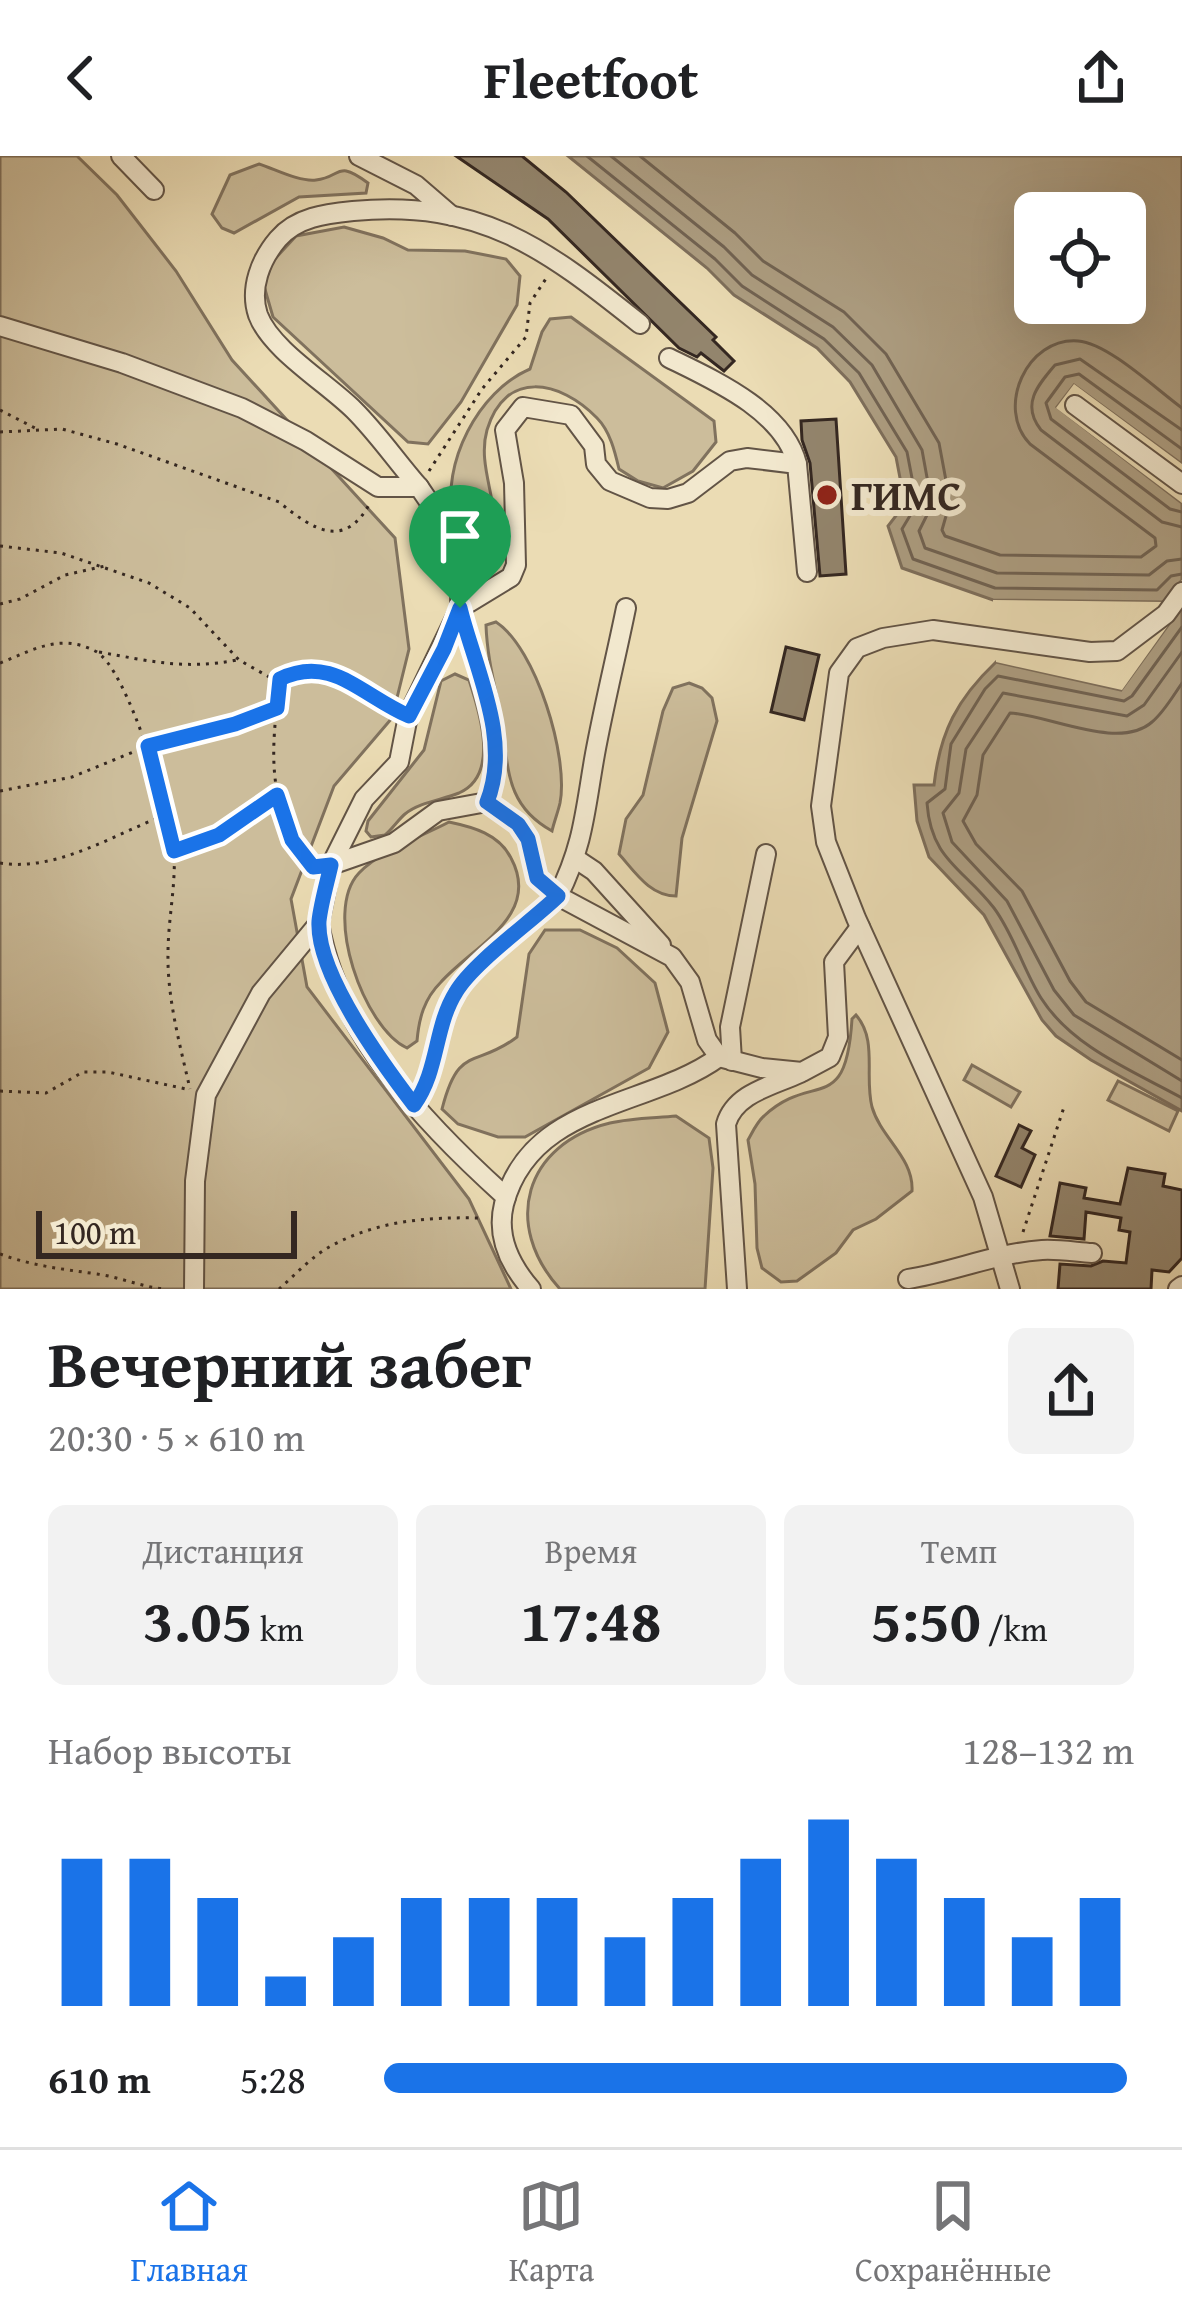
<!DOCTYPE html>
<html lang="ru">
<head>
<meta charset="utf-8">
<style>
	:root { --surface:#fff; --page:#f2f2f2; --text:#202124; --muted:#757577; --line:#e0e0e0; --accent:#1a73e8 }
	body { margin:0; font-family:"Gentium Book Plus",serif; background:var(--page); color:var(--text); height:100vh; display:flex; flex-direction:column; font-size:45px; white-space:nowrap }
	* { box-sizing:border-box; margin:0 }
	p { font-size:39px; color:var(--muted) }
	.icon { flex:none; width:66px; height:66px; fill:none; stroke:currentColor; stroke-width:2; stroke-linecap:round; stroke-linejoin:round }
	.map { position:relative; height:1133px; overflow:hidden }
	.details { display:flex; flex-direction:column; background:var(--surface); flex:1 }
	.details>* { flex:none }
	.tools { position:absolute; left:1014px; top:36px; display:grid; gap:24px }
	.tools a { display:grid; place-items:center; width:132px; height:132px; border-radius:18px; background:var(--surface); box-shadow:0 12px 48px #0002; font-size:60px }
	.scale { position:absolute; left:36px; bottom:30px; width:261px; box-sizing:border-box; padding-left:12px; border:6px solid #342721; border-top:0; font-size:33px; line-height:42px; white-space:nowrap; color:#342721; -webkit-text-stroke:9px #f2e8ce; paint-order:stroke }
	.pin { position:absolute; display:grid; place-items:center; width:102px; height:102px; color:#fff; margin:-123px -51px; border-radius:50% 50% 50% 0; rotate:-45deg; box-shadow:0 0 12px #0007 }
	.pin .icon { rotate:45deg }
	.round { display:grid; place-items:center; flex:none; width:126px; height:126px; border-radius:18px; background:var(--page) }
	.summary { display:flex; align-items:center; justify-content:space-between; height:204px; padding:0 48px }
	h1 { font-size:66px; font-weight:700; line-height:90px }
	.metrics { display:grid; grid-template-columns:repeat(3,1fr); gap:18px; height:204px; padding:12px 48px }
	.metrics div { display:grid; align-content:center; border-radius:18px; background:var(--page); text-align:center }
	.metrics b { font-size:60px; font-weight:700 }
	.metrics small { font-size:33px; font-weight:400 }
	.metrics p { font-size:33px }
	.chart { height:336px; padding:24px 48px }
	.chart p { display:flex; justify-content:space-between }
	.chart svg { width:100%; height:216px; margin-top:12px; stroke:var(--accent); stroke-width:6 }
	ul { padding:0 48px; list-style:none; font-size:39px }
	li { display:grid; grid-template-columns:192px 144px 1fr; align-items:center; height:90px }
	li i { height:30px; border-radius:15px; background:var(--accent) }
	header { display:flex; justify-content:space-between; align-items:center; height:156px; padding:0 48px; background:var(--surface); font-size:54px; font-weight:700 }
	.tabs { display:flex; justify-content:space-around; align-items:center; height:168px; border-top:3px solid var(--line); background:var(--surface); font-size:33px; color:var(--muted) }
	.tabs a { display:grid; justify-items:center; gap:6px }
	.tabs .active { color:var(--accent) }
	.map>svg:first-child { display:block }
</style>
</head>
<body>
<header><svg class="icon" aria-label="back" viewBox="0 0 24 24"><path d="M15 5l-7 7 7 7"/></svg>Fleetfoot<svg class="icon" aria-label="share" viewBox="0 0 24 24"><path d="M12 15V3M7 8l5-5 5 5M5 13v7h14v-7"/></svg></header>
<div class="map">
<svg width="1182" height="1133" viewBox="0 0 1182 1133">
	<rect width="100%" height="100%" fill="#ebdcb4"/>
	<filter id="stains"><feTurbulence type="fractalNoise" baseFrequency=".00167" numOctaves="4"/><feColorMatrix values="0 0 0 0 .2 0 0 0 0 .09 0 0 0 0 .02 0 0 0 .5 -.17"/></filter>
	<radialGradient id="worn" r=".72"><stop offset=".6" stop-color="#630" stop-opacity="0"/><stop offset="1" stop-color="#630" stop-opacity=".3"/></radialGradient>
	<g fill="#ccbd9b" stroke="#80725e" stroke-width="3">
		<polygon points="0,0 77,0 117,39 176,115 232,204 395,382 409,493 392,562 334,630 291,743 307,831 469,1043 511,1133 0,1133"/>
		<path d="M 259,8 C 275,13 299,26 316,24 C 342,21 336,3 368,27 L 366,37 L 299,41 L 234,77 L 222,72 L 212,58 L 230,19 Z"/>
		<polygon points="344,71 383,82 408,94 465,95 506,103 520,120 517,149 461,246 428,288 408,286 273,161 264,130 272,106 296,80"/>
		<path d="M 571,161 L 714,265 L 716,286 L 693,315 L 663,332 L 638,325 L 619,313 C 615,296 610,275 597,262 C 560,224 505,213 487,274 C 479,302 491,330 494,358 C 495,370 495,383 495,396 L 483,410 L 472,407 C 468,391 457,378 453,363 C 441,308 478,235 530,213 L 542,176 L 550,163 Z"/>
		<path d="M 496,466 C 536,492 569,601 560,647 C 558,656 554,666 552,675 C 503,648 509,608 501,561 C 495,530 487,501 486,469 Z"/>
		<path d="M 455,518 L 469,524 C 480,557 500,619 459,637 C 442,644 420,646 405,658 C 399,663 392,673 385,679 L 371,681 L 366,675 L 368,665 L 424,594 L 441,525 Z"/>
		<path d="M 689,527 L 702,532 L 712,542 L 717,565 L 682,682 L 676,740 C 650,740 635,716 619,698 L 626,663 L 643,639 L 663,555 L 673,532 Z"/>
		<path d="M 449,666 C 473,671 499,678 511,702 C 542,760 473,790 441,826 C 424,843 419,862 417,885 L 407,892 C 364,872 322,756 359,717 C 381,694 421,681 449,666 Z"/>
		<path d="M 545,774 L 580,774 L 617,792 L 655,827 L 668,876 L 649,912 L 525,981 L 498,981 L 458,968 L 442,953 C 459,887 475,913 517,881 L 529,798 Z"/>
		<path d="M 856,859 C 878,884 864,920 872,951 C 881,982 914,1002 912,1035 L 876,1063 L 853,1074 L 836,1097 L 797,1125 L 781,1126 L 762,1112 L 757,1092 L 755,1028 L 748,984 C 752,977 757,966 764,960 C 813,914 846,962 852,863 Z"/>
		<polygon points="972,909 1020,936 1011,951 964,924"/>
		<polygon points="1118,925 1178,955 1169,975 1108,944"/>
		<path d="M 676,960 L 709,982 L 713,1012 L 705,1133 L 560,1133 C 502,1069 524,988 610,967 C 631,962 655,962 676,960 Z"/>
	</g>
	<g fill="#ad9e82" stroke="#7d6e5b" stroke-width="3" fill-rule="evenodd">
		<path d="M 568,0 L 1182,0 L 1182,308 L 1074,229 L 1057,251 L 1182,347 L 1182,424 L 1165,446 L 993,444 L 902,412 L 888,370 L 905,348 L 896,301 L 850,226 L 817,192 L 734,139 L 707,112 ZM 1035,57 L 1125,57 L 1125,147 L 1035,147 Z"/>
		<path d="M 1182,450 L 1182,955 L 1091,904 L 1056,880 L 1042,864 L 984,759 L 929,701 L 917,665 L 914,629 L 934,629 C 940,576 957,543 996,506 L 1121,534 Z"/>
	</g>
	<g fill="#ebdcb4">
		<polygon points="1074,228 1182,308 1182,314 1075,237 1065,250 1182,340 1182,347 1056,252"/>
		<polygon points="1182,424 1182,434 1167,452 993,450 993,444 1165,446"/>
		<polygon points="1177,447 1182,450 1122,534 996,506 996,500 1119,527"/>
	</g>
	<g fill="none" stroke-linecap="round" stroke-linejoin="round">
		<g stroke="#706252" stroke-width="3">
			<polyline points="587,0 715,103 742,130 824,183 859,217 907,296 917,348 902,373 913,403 995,432 1157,434 1171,420 1182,418"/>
			<polyline points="611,0 724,91 752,119 833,171 872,209 922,294 932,349 919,375 925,392 997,417 1149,419 1167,405 1182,403"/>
			<path d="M 640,0 L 735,77 L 763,105 L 844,156 L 886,198 L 939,287 L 950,346 L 942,374 L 945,380 L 1000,399 L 1141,401 L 1156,390 L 1155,382 L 1030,288 C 995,252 1027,181 1078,185 C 1108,187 1157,234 1182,252"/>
			<path d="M 1182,274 L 1080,203 L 1055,209 C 1037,230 1021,249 1041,274 L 1162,366 L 1182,371"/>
			<polyline points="1182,293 1079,218 1065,221 1046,247 1051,263 1170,353 1182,356"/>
			<path d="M 1182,471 L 1132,540 L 1124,545 L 998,520 L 985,533 L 951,588 L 945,633 L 927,647 C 931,704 963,712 994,752 C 1014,779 1023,813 1041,842 C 1072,891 1133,915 1182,942"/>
			<polyline points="1182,496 1144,549 1127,560 1003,537 966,593 959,637 943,657 952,686 1007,745 1054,834 1074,859 1182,925"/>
			<path d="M 1182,527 C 1173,540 1164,556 1152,566 C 1119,595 1049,559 1010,557 L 983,599 L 977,639 L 963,665 L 976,688 L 1022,735 L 1070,825 L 1086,846 L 1182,904"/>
		</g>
	</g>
	<g fill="#93856d" stroke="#342721" stroke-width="3">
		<polygon points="456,0 522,0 566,36 716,181 713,184 734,205 724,215 701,197 697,201 679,192 548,63"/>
		<polygon points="836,263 846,418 820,420 810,307 802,284 801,265"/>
		<polygon points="786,491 819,499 804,564 771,556"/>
		<polygon points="1019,969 1031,975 1022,992 1035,999 1021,1031 996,1020"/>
		<polygon points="1128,1012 1165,1018 1163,1030 1182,1034 1182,1102 1169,1116 1152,1114 1151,1133 1058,1133 1060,1108 1091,1110 1103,1105 1126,1107 1130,1076 1119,1074 1121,1062 1086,1056 1084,1083 1050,1080 1060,1027 1086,1032 1084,1042 1120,1048"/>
	</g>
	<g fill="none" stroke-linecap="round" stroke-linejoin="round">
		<g stroke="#625446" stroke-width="22">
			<g id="minor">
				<polyline points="121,0 154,34"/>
				<polyline points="359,0 416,29 452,60"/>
				<path d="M 0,170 L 122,207 L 242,252 L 306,285 L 378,331 L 419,331 C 453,381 462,390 460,452 L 511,421 L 516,409 L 514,327 L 505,274 L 523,251 L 571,259 L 594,290 L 596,308 L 610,325 L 650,342 L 668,343 L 688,337 L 730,305 L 747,302 L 797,308 L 807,416"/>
				<path d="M 669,202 C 714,224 784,255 797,308"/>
				<polyline points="1075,249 1182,328"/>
				<path d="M 419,331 C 397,306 378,278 354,254 C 327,227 271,194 258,159 C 249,132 261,103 278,83 C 297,61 325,58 353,55 C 481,43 546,93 640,168"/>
				<path d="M 460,452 C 475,513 512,583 487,646"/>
				<path d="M 626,452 C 616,501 604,549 595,598 C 585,654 584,688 558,740 L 672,801 L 690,826 L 707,884 L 719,901 L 762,912 L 802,916 L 830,901 L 838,881 L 834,806 L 860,771"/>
				<polyline points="576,703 594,715 661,789"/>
				<path d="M 331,709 L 394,687 L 438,655 L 487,646 L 518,668 L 528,683 L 537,722 L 558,740 C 531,766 473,808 456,836 C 434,872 439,914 414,949"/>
				<path d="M 319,767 C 338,878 425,968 506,1041"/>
				<polyline points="732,905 730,871 766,698"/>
				<path d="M 908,1123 C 953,1116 996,1097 1042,1094 C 1058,1093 1076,1096 1092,1097"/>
				<polyline points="194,1133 195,1025 206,939 261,837 319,767 331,709 364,643 399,606 408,560 460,452"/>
				<path d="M 531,1133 C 510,1109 496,1080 504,1048 C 531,946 649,952 719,901"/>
				<path d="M 737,1133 L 726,968 C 735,937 772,930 800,917"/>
				<polyline points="1010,1133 983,1041 856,762 826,686 821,650 839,517 857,492 883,482 933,474 1090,496 1117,495 1166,458 1182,436"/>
				<polyline points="1178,1133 1182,1130"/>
			</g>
		</g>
		<g stroke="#342721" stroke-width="3" stroke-dasharray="3 6" stroke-linecap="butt">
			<polyline points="0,254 35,272"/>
			<path d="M 0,276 L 62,273 L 117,288 L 279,346 C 313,374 345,394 370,347"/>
			<polyline points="429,315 482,233 526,181 530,147 547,121"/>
			<polyline points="0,390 61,397 149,427 190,452 239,504 271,522 301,512 324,512 390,551"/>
			<polyline points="0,448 20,443 65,419 105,410"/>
			<path d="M 99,496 C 150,505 184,514 237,504"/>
			<path d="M 0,507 C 33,494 60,477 95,495 C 127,510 171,660 174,696 C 176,729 168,764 168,797 C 167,842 180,889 190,933"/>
			<path d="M 280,524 C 271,595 265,649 311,709"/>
			<polyline points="0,635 72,621 148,590 235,569 276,552"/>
			<polyline points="174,695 219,679 275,640"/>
			<path d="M 0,707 C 56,716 113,679 163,660"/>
			<polyline points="0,935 46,937 83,916 108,916 186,933"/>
			<polyline points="1023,1076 1064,951"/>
			<path d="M 0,1098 C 33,1110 62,1113 97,1118 C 120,1121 141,1131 165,1133"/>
			<path d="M 279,1133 C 295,1119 312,1100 331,1090 C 379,1064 428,1061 481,1062"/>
		</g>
		<use href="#minor" stroke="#f2e8ce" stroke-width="18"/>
	</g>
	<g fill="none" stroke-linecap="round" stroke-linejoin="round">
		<g stroke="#fff" stroke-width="24">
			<path id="route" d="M 460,452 C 475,513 512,583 487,646 L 518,668 L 528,683 L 537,722 L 558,740 C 531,766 473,807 456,836 C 434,871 439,914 414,949 C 382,907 316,818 319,765 C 321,747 327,727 331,709 L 313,711 L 292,684 L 277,639 L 219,679 L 174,695 L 148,590 L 235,568 L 277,552 L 280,523 C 331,498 361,539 409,560 L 444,493 Z"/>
		</g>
		<use href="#route" stroke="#1a73e8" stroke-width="15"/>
	</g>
	<circle fill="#8f2418" stroke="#f2e8ce" stroke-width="4.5" cx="827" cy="339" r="12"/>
	<g text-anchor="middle" stroke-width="12" stroke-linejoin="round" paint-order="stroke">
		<g font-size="42" font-weight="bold" fill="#342721" stroke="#f2e8ce" text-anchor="start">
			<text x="851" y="354">ГИМС</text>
		</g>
	</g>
	<rect width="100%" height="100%" filter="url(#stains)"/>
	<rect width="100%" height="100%" fill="url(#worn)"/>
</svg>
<div class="tools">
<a><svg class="icon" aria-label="locate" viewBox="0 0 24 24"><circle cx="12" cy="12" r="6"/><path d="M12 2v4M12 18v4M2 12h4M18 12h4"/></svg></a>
</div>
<div class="scale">100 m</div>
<div class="pin" style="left:460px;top:452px;background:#1e9e55"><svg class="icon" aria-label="arrive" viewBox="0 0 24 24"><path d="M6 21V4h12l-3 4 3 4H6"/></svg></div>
</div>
<section class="details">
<div class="summary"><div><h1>Вечерний забег</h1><p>20:30 · 5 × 610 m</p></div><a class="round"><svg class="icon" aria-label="share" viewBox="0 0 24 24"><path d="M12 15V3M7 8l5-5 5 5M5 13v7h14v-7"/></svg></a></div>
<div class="metrics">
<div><p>Дистанция</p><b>3.05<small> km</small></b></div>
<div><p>Время</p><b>17:48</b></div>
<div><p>Темп</p><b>5:50<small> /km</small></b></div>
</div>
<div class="chart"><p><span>Набор высоты</span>128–132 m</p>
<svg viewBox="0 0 160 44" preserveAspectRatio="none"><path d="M5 44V14M15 44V14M25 44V22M35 44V38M45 44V30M55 44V22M65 44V22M75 44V22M85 44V30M95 44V22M105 44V14M115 44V6M125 44V14M135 44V22M145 44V30M155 44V22"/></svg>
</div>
<ul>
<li><b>610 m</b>5:28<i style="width:99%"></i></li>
</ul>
</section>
<nav class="tabs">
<a class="active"><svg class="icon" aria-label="home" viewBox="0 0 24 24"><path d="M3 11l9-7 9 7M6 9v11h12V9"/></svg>Главная</a>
<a><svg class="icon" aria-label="map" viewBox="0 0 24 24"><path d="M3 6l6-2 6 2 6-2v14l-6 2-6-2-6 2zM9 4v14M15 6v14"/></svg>Карта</a>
<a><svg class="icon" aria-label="saved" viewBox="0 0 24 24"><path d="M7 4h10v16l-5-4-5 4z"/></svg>Сохранённые</a>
</nav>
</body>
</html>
